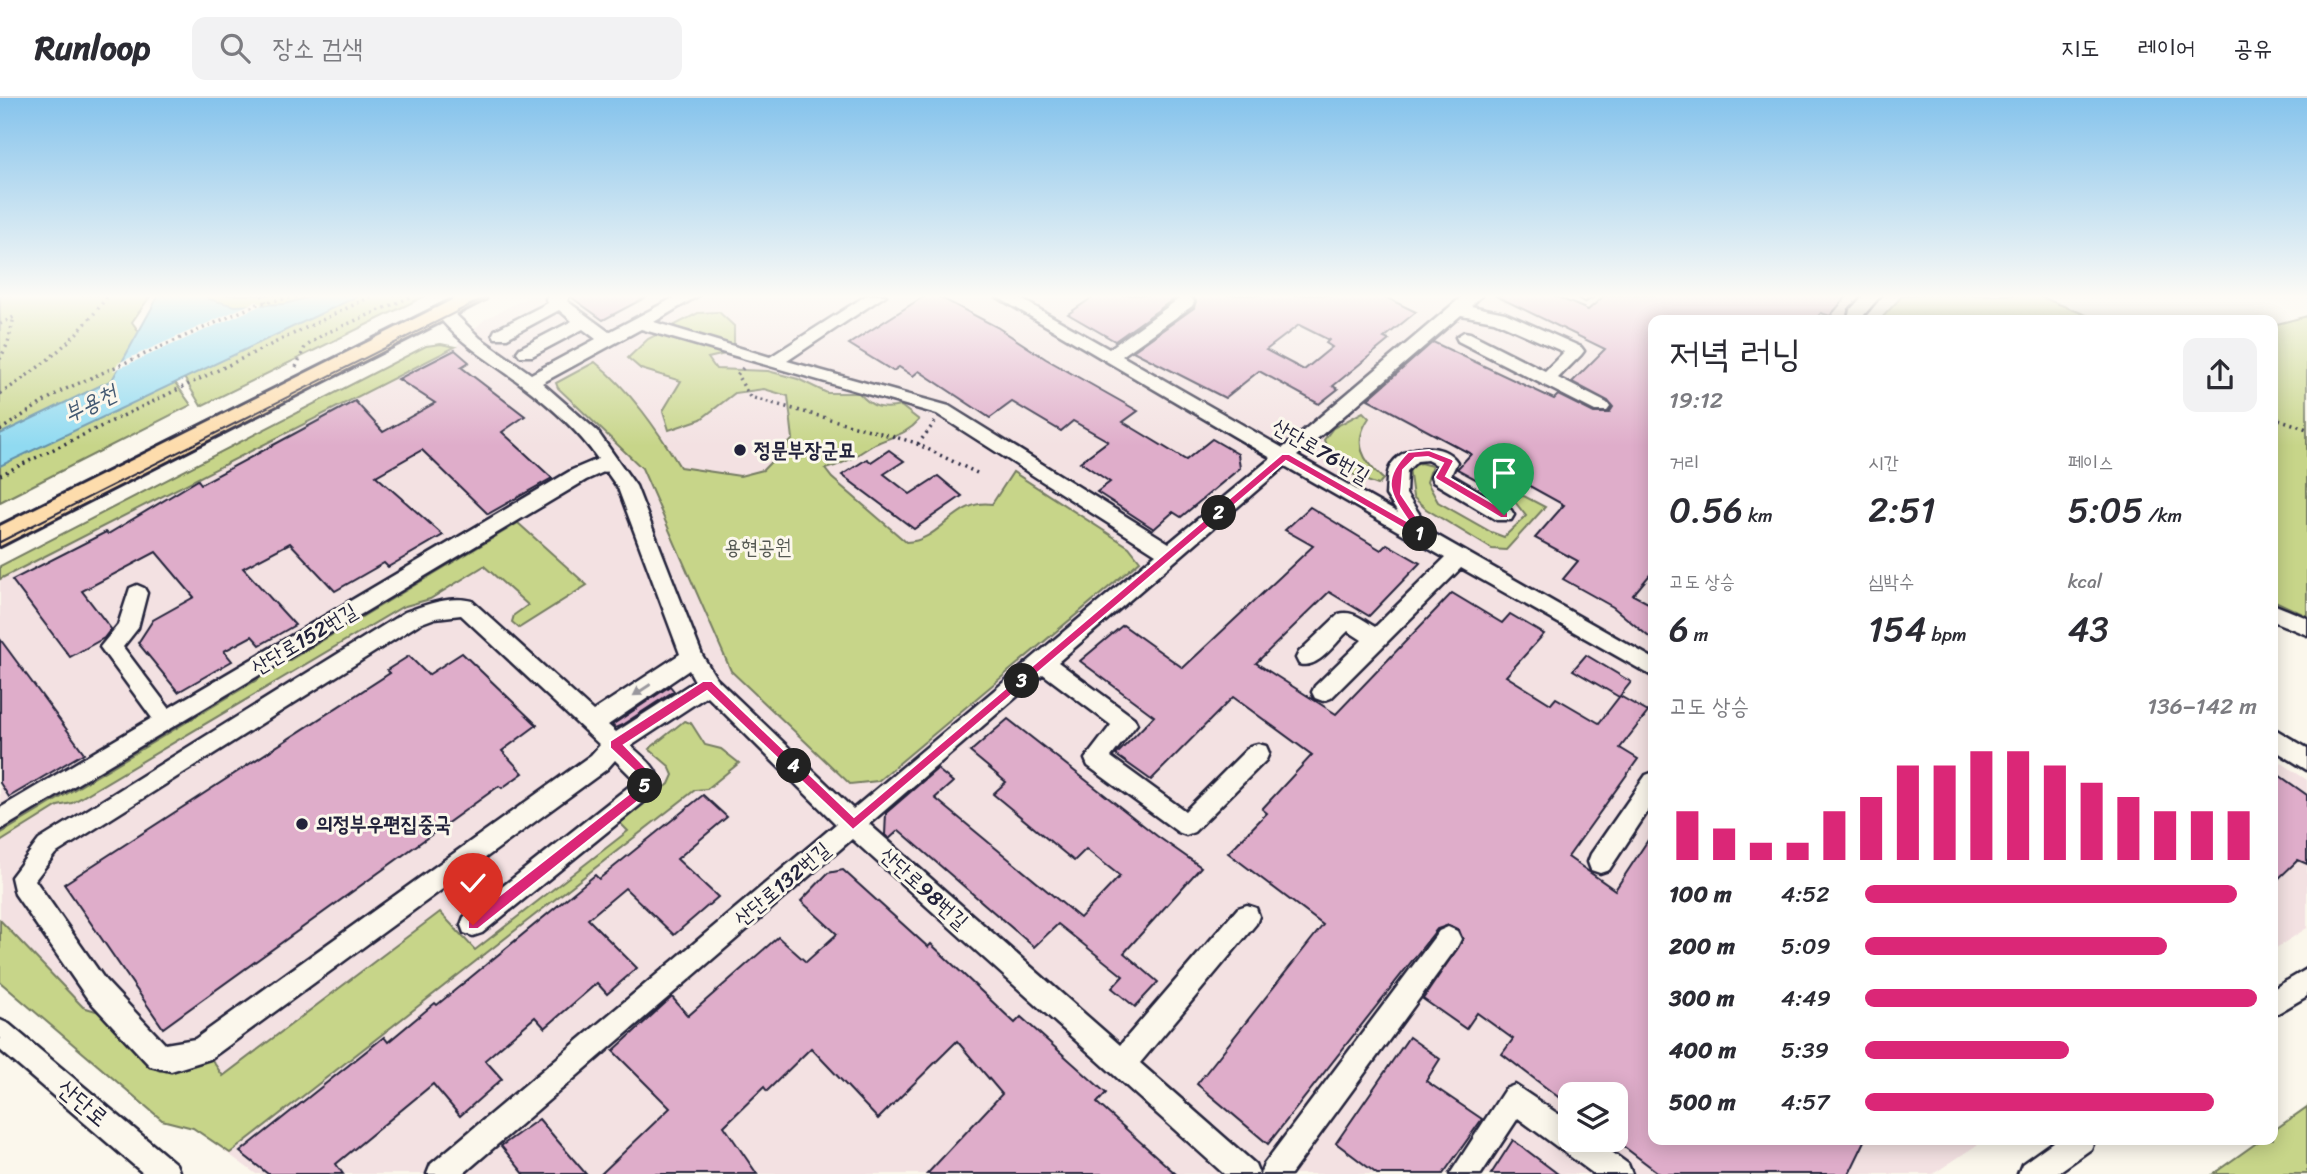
<!DOCTYPE html>
<html lang="ko">
<head>
<meta charset="utf-8">
<style>
	:root { --surface:#fff; --page:#f2f2f3; --text:#2b2b33; --muted:#7c7c81; --line:#e1e1e2; --accent:#db2777 }
	body { margin:0; font-family:Sriracha,"Poor Story",sans-serif; background:var(--page); color:var(--text); height:100vh; display:flex; flex-direction:column; font-size:26px; white-space:nowrap }
	* { box-sizing:border-box; margin:0 }
	p { font-size:23px; color:var(--muted) }
	.icon { flex:none; width:38px; height:38px; fill:none; stroke:currentColor; stroke-width:2; stroke-linecap:round; stroke-linejoin:round }
	.map { position:relative; flex:1; overflow:hidden }
	.side { position:absolute; left:1648px; top:217px; width:630px; height:830px; display:flex; flex-direction:column; background:var(--surface); border-radius:14px; box-shadow:0 4px 18px #0003 }
	.side>* { flex:none }
	.controls { position:absolute; left:1558px; top:984px; display:grid; gap:14px }
	.controls a { display:grid; place-items:center; width:70px; height:70px; border-radius:14px; background:var(--surface); box-shadow:0 4px 18px #0003; font-size:35px }
	.pin { position:absolute; display:grid; place-items:center; width:60px; height:60px; color:#fff; margin:-72px -30px; border-radius:50% 50% 50% 0; rotate:-45deg; box-shadow:0 0 7px #0007 }
	.pin .icon { rotate:45deg }
	.km { position:absolute; width:35px; height:35px; margin:-18px; border-radius:50%; background:#222; color:#fff; font-size:19px; line-height:35px; text-align:center }
	.round { display:grid; place-items:center; flex:none; width:74px; height:74px; border-radius:14px; background:var(--page) }
	.summary { display:flex; align-items:center; justify-content:space-between; height:119px; padding:0 21px }
	h1 { font-size:38px; font-weight:600; line-height:52px }
	.stats { display:grid; grid-template-columns:repeat(3,1fr); gap:10px; height:119px; padding:7px 21px }
	.stats div { display:grid; align-content:center }
	.stats b { font-size:35px; font-weight:600 }
	.stats small { font-size:19px; font-weight:400 }
	.stats p { font-size:19px }
	.chart { height:196px; padding:14px 21px }
	.chart p { display:flex; justify-content:space-between }
	.chart svg { width:100%; height:126px; margin-top:7px; stroke:var(--accent); stroke-width:6 }
	ul { padding:0 21px; list-style:none; font-size:23px }
	li { display:grid; grid-template-columns:112px 84px 1fr; align-items:center; height:52px }
	li i { height:18px; border-radius:9px; background:var(--accent) }
	header { display:flex; align-items:center; gap:42px; box-sizing:border-box; height:98px; padding:0 35px; background:var(--surface); border-bottom:2px solid var(--line) }
	header strong { font-size:33px }
	nav { display:flex; gap:38px; margin-inline-start:auto; font-size:24px }
	.search { width:490px; height:63px; background:var(--page); display:flex; align-items:center; gap:18px; box-sizing:border-box; padding:0 24px; border-radius:14px; color:var(--muted); font-size:26px }
	.map>svg:first-child { display:block }
</style>
</head>
<body>
<header>
<strong>Runloop</strong>
<div class="search"><svg class="icon" aria-label="search" viewBox="0 0 24 24"><circle cx="10" cy="10" r="6"/><path d="M15 15l6 6"/></svg>장소 검색</div>
<nav><a>지도</a><a>레이어</a><a>공유</a></nav>
</header>
<div class="map">
<svg width="2307" height="1076" viewBox="0 0 2307 1076">
	<rect width="100%" height="100%" fill="#fbf7ec"/>
	<filter id="ink" filterUnits="userSpaceOnUse"><feTurbulence type="fractalNoise" baseFrequency=".0143" numOctaves="2"/><feDisplacementMap in="SourceGraphic" scale="14" xChannelSelector="R" yChannelSelector="G"/><feConvolveMatrix kernelMatrix="1 2 1 2 8 2 1 2 1" color-interpolation-filters="sRGB"/></filter>
	<g filter="url(#ink)">
		<g fill="#f3e1e2" fill-rule="evenodd">
			<path d="M 532,197 L 1858,197 L 1844,222 L 1654,222 L 1654,1041 L 1986,1041 L 1933,1076 L 256,1076 L 193,1030 L 162,1022 L 0,884 L 0,482 L 455,249 L 485,221 ZM 1570,996 L 1615,996 L 1615,1041 L 1570,1041 Z"/>
			<polygon points="2273,659 2307,682 2307,830 2273,852"/>
		</g>
		<g fill="#c7d589" stroke="#747c62" stroke-width="2">
			<polygon points="0,197 151,197 132,224 191,307 0,404"/>
			<polygon points="174,197 427,197 201,308 156,233"/>
			<polygon points="1903,197 2036,197 2099,222 1880,222"/>
			<path d="M 719,214 L 734,228 L 734,245 L 725,256 L 708,260 L 716,271 L 768,273 L 798,281 L 827,295 L 859,295 C 872,310 883,312 901,308 L 919,322 C 906,337 892,338 875,346 C 857,356 847,366 825,371 L 832,380 L 906,444 C 940,444 956,400 992,406 L 1013,374 L 1129,449 L 1140,463 L 878,683 L 850,686 L 731,573 L 642,370 L 558,290 L 556,285 L 595,264 C 630,292 657,331 680,369 L 740,378 L 763,372 L 793,341 L 788,298 L 764,291 L 735,295 L 701,321 L 669,332 L 663,313 L 681,283 L 641,271 L 628,260 L 648,241 L 698,215 Z"/>
			<polygon points="2307,218 2307,518 2273,502 2273,227"/>
			<polygon points="441,246 455,249 0,481 0,468 426,248"/>
			<path d="M 1363,314 L 1369,320 C 1352,345 1363,363 1383,381 L 1378,387 C 1352,378 1333,369 1324,342 L 1333,330 Z"/>
			<polygon points="1420,365 1432,368 1427,384 1438,404 1491,434 1504,439 1526,418 1515,404 1518,399 1524,398 1545,409 1506,452 1492,451 1426,411 1413,399 1409,370"/>
			<polygon points="518,425 587,487 519,530 512,524 514,517 528,507 484,468 430,501 402,509 72,705 58,708 0,744 0,736"/>
			<polygon points="684,623 691,625 705,647 721,651 739,665 707,691 695,692 230,1055 193,1030 162,1022 0,884 0,822 83,909 106,916 152,969 160,973 200,962 212,962 223,978 440,814 475,852 628,733 620,725 669,686 673,677 669,668 649,651"/>
			<polygon points="2307,1009 2307,1076 2213,1076 2262,1041 2273,1041 2273,1033"/>
		</g>
		<polygon fill="#90daf1" stroke="#6490a8" stroke-width="2" points="159,197 206,197 208,201 235,208 284,206 318,197 360,197 0,368 0,336 112,282"/>
		<polygon fill="#fbf7ec" points="257,203 262,207 113,273 118,265"/>
		<g fill="#dfadca" stroke="#22223b" stroke-width="2" fill-rule="evenodd">
			<polygon points="571,197 650,197 603,222 571,199"/>
			<polygon points="926,197 936,197 997,229 1046,261 1138,313 1123,324 1186,362 1212,341 1238,356 1240,370 1181,419 1173,414 1154,431 1097,394 1110,384 1080,364 1108,343 1073,323 1061,333 1012,304 990,320 919,273 913,278 899,269 893,273 849,246"/>
			<path d="M 1096,197 L 1381,197 L 1416,214 L 1384,240 L 1389,242 L 1333,288 L 1338,291 L 1319,306 L 1259,273 L 1225,300 L 1133,253 L 1194,210 L 1196,203 L 1192,197 L 1178,198 L 1115,243 L 1068,216 ZM 1299,227 L 1329,242 L 1326,245 L 1332,249 L 1304,272 L 1266,252 Z"/>
			<polygon points="1494,197 1553,197 1588,212 1605,197 1848,197 1830,218 1821,215 1815,222 1654,222 1654,472 1633,497 1654,508 1654,543 1613,509 1563,481 1578,463 1535,440 1564,407 1526,386 1512,401 1457,371 1471,356 1368,301 1433,244 1554,301 1558,297 1594,315 1609,315 1613,309 1608,303 1572,284 1605,251"/>
			<polygon points="455,252 469,264 461,269 525,318 502,334 552,380 488,416 422,352 376,378 443,437 388,469 384,465 335,493 290,445 243,470 295,527 260,547 252,538 224,553 232,563 178,594 138,545 153,522 194,499 156,454 82,493 111,531 104,540 70,559 12,482 106,434 108,436 198,382 201,386 355,303 383,334 435,305 398,281"/>
			<polygon points="889,352 904,363 884,376 910,396 938,378 962,398 914,431 842,377 867,361 871,364"/>
			<polygon points="1310,409 1381,452 1387,446 1420,465 1369,518 1329,494 1256,565 1336,616 1452,495 1502,525 1510,516 1544,536 1506,578 1551,606 1556,600 1599,625 1619,599 1573,572 1586,557 1631,584 1620,598 1648,614 1620,650 1638,661 1568,759 1615,792 1654,733 1654,1041 1866,1041 1849,1076 1660,1076 1615,1042 1615,996 1570,996 1570,1008 1502,956 1513,941 1477,915 1466,931 1423,901 1463,842 1459,832 1449,827 1437,831 1268,1046 1197,986 1323,827 1228,755 1267,715 1262,711 1312,657 1233,599 1151,682 1116,657 1154,618 1080,563 1123,527 1183,570 1313,448 1285,432"/>
			<polygon points="0,541 84,655 9,699 0,685"/>
			<polygon points="462,555 537,627 502,653 523,675 502,690 499,688 163,930 64,786 390,575 387,572 409,558 428,577"/>
			<polygon points="670,588 674,593 622,627 615,630 612,627"/>
			<polygon points="1008,621 1157,738 1201,769 1124,855 1158,884 1135,909 1112,890 1123,878 1058,826 1034,849 899,732 889,741 885,737 886,715 937,671 953,684 935,700 1080,820 1120,778 1086,751 1074,763 993,696 1006,684 970,654"/>
			<polygon points="2273,673 2307,697 2307,766 2298,762 2273,786"/>
			<polygon points="703,697 727,719 677,761 718,799 674,837 625,790 588,821 637,870 607,896 597,885 545,930 535,919 485,962 502,981 460,1018 433,986 336,1066 343,1076 268,1076 240,1054 384,939 388,944 435,905 437,907 595,777 599,781"/>
			<polygon points="843,772 928,849 931,846 1015,925 1021,919 1106,995 1097,1005 1176,1076 927,1076 1002,996 957,943 878,1021 811,950 767,993 764,989 724,1028 757,1076 601,1076 670,1010 613,953 672,899 688,918 778,839 806,864 837,836 801,803 828,775"/>
			<polygon points="1409,939 1440,961 1426,983 1482,1021 1443,1076 1377,1076 1336,1045"/>
			<polygon points="539,1021 586,1076 524,1076 501,1048"/>
			<polygon points="1513,1042 1558,1076 1491,1076"/>
		</g>
		<g fill="none" stroke-linecap="round" stroke-linejoin="round">
			<g stroke="#22223b" stroke-width="5">
				<g id="minor">
					<path d="M 549,197 L 569,197 L 567,203 L 609,234 L 679,197 L 699,197 L 654,224 L 770,259 L 867,197 L 886,197 L 787,263 L 949,308 L 1169,445 L 1271,360 L 994,197 L 1014,197 L 1109,251 L 1180,200 L 1192,200 L 1194,204 L 1192,208 L 1122,258 L 1283,350 L 1464,197 L 1482,197 L 1471,208 L 1505,215 L 1581,249 L 1584,253 L 1581,257 L 1558,280 L 1607,305 L 1610,309 L 1607,313 L 1595,313 L 1458,243 L 1456,239 L 1464,234 L 1470,235 L 1545,273 L 1564,254 L 1494,223 L 1461,217 L 1297,358 L 1398,415 L 1386,397 C 1387,389 1386,376 1390,369 C 1401,346 1443,342 1457,364 L 1451,377 L 1511,412 L 1514,417 L 1511,422 L 1497,422 L 1433,384 L 1431,379 L 1437,367 L 1427,362 L 1417,363 L 1407,373 L 1406,396 L 1431,434 L 1654,561 L 1654,579 L 1461,470 L 1331,600 L 1323,603 L 1315,600 L 1312,594 L 1315,588 L 1362,542 L 1348,533 C 1335,545 1318,572 1299,566 L 1296,560 L 1299,554 L 1339,516 C 1352,512 1363,522 1375,529 L 1445,460 L 1285,368 L 1058,564 L 1134,620 L 1137,626 L 1111,659 L 1185,713 L 1250,648 L 1258,646 L 1266,648 L 1269,655 L 1266,662 L 1194,734 L 1186,737 L 1178,734 L 1088,668 L 1085,661 L 1111,627 L 1043,576 L 869,726 L 1120,947 L 1238,810 L 1247,807 L 1256,810 L 1259,818 L 1256,826 L 1140,965 L 1255,1066 L 1259,1076 L 1224,1076 L 852,741 L 463,1076 L 427,1076 L 431,1066 L 836,726 L 707,598 L 631,648 C 648,664 669,676 650,699 L 482,835 L 473,838 L 464,835 L 461,827 L 464,819 L 636,683 L 615,662 L 607,671 L 210,961 L 171,973 L 150,968 L 87,900 L 15,796 L 11,779 L 39,742 L 405,514 C 425,507 451,497 472,503 L 593,613 L 680,556 L 618,390 L 606,373 L 586,382 L 0,732 L 0,710 L 152,620 L 100,549 L 118,527 L 130,490 L 137,487 L 144,490 L 147,495 L 138,530 L 123,549 L 169,610 L 572,372 L 598,361 C 578,332 549,307 521,286 C 492,264 457,244 435,214 L 437,210 L 449,210 L 480,240 L 531,276 L 596,241 L 583,231 L 532,258 L 520,258 L 517,254 L 520,250 L 572,223 L 559,212 L 507,240 L 495,240 L 493,236 L 495,232 L 548,205 L 546,201 ZM 641,231 L 937,316 L 1156,456 L 853,711 L 716,580 L 702,557 L 636,388 L 597,333 L 542,285 ZM 461,517 L 600,647 L 591,657 L 195,941 L 165,946 L 105,882 L 35,782 L 55,756 L 419,526 L 435,520 ZM 689,572 L 695,583 L 616,634 L 608,627 Z"/>
					<polygon points="1594,197 1585,203 1577,198 1578,197"/>
					<polygon points="1864,197 1881,197 1864,217 1863,222 1847,222 1850,212"/>
					<polygon points="2273,506 2307,520 2307,537 2273,523"/>
					<polygon points="2273,630 2307,650 2307,672 2273,651"/>
					<polygon points="1654,674 1654,704 1609,772 1600,775 1591,772 1588,764 1591,756 1646,677"/>
					<polygon points="1448,829 1457,833 1461,841 1457,849 1291,1076 1260,1076 1264,1066 1439,833"/>
					<polygon points="2307,871 2307,898 2273,918 2273,891"/>
					<polygon points="0,922 9,926 176,1066 180,1076 144,1076 0,952"/>
					<polygon points="1515,987 1570,1024 1570,1041 1594,1041 1628,1066 1632,1076 1594,1076 1518,1020 1481,1076 1450,1076 1505,991"/>
					<polygon points="2057,1041 2095,1041 2091,1051 2056,1076 2018,1076 2022,1066"/>
				</g>
			</g>
			<g stroke="#22223b" stroke-width="6">
				<polygon id="major" points="462,197 488,197 485,201 0,448 0,428"/>
			</g>
			<g stroke="#22223b" stroke-width="3.5" stroke-dasharray="2 4.5" stroke-linecap="butt">
				<polyline points="262,197 266,204"/>
				<polyline points="0,226 14,219 8,245 0,261"/>
				<polyline points="296,269 305,249 324,236 415,197"/>
				<polyline points="743,270 737,277 750,299 913,344 977,375"/>
				<path d="M 0,296 C 43,268 79,239 108,197"/>
				<polyline points="2273,319 2307,331"/>
				<polyline points="0,332 59,294 260,205 307,197"/>
				<polyline points="918,346 935,324"/>
				<polyline points="0,377 374,197"/>
			</g>
			<use href="#minor" fill="#fbf7ec" fill-rule="evenodd"/>
			<use href="#major" fill="#fddcac" fill-rule="evenodd"/>
			<polyline stroke="#22223b" stroke-width="2" points="0,444 490,197"/>
		</g>
		<defs><path id="oneway-solid" d="M-6-.8H1V-3.2L6.5 0L1 3.2V.8H-6Z" transform="scale(1.75)"/></defs>
		<use fill="#99979c" href="#oneway-solid" transform="translate(642 592) rotate(147)"/>
	</g>
	<linearGradient id="sky" x2="0" y2="1"><stop stop-color="#85c3ec"/><stop offset="0.57" stop-color="#fdfbf6"/><stop offset="1" stop-color="#fdfbf6" stop-opacity="0"/></linearGradient>
	<rect width="2307" height="348" fill="url(#sky)"/>
	<path fill="#db2777" stroke="#fff" stroke-width="2" d="M 1429,352 L 1452,361 L 1454,363 L 1446,378 L 1508,414 L 1508,420 L 1501,420 L 1436,381 L 1435,379 L 1443,365 L 1428,359 L 1415,360 L 1403,372 L 1401,396 L 1430,439 L 1424,442 L 1286,363 L 853,732 L 707,593 L 624,647 L 653,677 L 653,686 L 647,696 L 478,831 L 468,831 L 468,822 L 638,689 L 641,679 L 610,650 L 610,643 L 703,583 L 712,583 L 854,719 L 1282,356 L 1289,356 L 1410,425 C 1390,396 1380,382 1408,354 Z"/>
	<g fill="#22223b" stroke="#fbf7ec" stroke-width="2.5">
		<circle cx="740" cy="352" r="7"/>
		<circle cx="302" cy="726" r="7"/>
	</g>
	<g text-anchor="middle" stroke-width="6" stroke-linejoin="round" paint-order="stroke">
		<g font-size="21" font-weight="bold" fill="#22223b" stroke="#fbf7ec" text-anchor="start">
			<text x="754" y="359">정문부장군묘</text>
			<text x="316" y="733">의정부우편집중국</text>
		</g>
		<g font-size="21" fill="#22223b" stroke="#fbf7ec">
			<text transform="translate(1321 353) rotate(30)" y="7">산단로76번길</text>
			<text transform="translate(304 541) rotate(-31)" y="7">산단로152번길</text>
			<text transform="translate(782 786) rotate(-40)" y="7">산단로132번길</text>
			<text transform="translate(924 790) rotate(42)" y="7">산단로98번길</text>
		</g>
		<g font-size="21" fill="#545852" stroke="#fbf7ec">
			<text x="758" y="456">용현공원</text>
		</g>
		<g font-size="23" font-style="italic" fill="#435972" stroke="#fbf7ec">
			<text transform="translate(90 305) rotate(-26)" y="8">부용천</text>
		</g>
		<g font-size="24" fill="#22223b" stroke="#fbf7ec">
			<text transform="translate(83 1005) rotate(40)" y="8">산단로</text>
		</g>
	</g>
</svg>
<div class="controls">
<a><svg class="icon" aria-label="layers" viewBox="0 0 24 24"><path d="M12 4l9 5-9 5-9-5zM3 14l9 5 9-5"/></svg></a>
</div>
<div class="pin" style="left:1504px;top:417px;background:#1e9e55"><svg class="icon" aria-label="arrive" viewBox="0 0 24 24"><path d="M6 21V4h12l-3 4 3 4H6"/></svg></div>
<div class="pin" style="left:473px;top:827px;background:#d93025"><svg class="icon" aria-label="check" viewBox="0 0 24 24"><path d="M5 12l5 5 9-10"/></svg></div>
<b class="km" style="left:1420px;top:436px">1</b>
<b class="km" style="left:1219px;top:415px">2</b>
<b class="km" style="left:1022px;top:583px">3</b>
<b class="km" style="left:794px;top:668px">4</b>
<b class="km" style="left:645px;top:688px">5</b>
<section class="side">
<div class="summary"><div><h1>저녁 러닝</h1><p>19:12</p></div><a class="round"><svg class="icon" aria-label="share" viewBox="0 0 24 24"><path d="M12 15V3M7 8l5-5 5 5M5 13v7h14v-7"/></svg></a></div>
<div class="stats">
<div><p>거리</p><b>0.56<small> km</small></b></div>
<div><p>시간</p><b>2:51</b></div>
<div><p>페이스</p><b>5:05<small> /km</small></b></div>
</div>
<div class="stats">
<div><p>고도 상승</p><b>6<small> m</small></b></div>
<div><p>심박수</p><b>154<small> bpm</small></b></div>
<div><p>kcal</p><b>43</b></div>
</div>
<div class="chart"><p><span>고도 상승</span>136–142 m</p>
<svg viewBox="0 0 160 44" preserveAspectRatio="none"><path d="M5 44V27M15 44V33M25 44V38M35 44V38M45 44V27M55 44V22M65 44V11M75 44V11M85 44V6M95 44V6M105 44V11M115 44V17M125 44V22M135 44V27M145 44V27M155 44V27"/></svg>
</div>
<ul>
<li><b>100 m</b>4:52<i style="width:95%"></i></li>
<li><b>200 m</b>5:09<i style="width:77%"></i></li>
<li><b>300 m</b>4:49<i style="width:100%"></i></li>
<li><b>400 m</b>5:39<i style="width:52%"></i></li>
<li><b>500 m</b>4:57<i style="width:89%"></i></li>
</ul>
</section>
</div>
</body>
</html>
